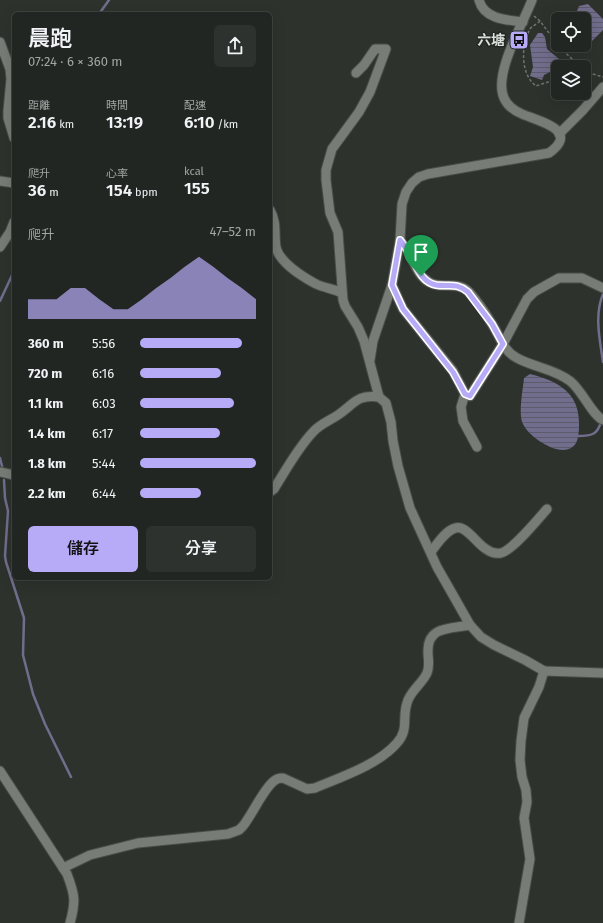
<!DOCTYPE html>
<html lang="zh-TW">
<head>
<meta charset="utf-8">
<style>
	:root { --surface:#222622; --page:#2e322f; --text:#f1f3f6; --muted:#a2a5a5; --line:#3f4340; --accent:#b7abf8 }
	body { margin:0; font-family:"Fira Sans","Noto Sans TC",sans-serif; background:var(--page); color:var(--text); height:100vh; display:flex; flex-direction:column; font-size:15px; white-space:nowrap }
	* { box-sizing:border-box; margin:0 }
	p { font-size:13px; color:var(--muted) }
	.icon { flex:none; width:22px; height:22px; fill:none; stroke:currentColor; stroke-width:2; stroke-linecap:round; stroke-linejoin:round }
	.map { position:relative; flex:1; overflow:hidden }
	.drawer { position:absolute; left:12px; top:12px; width:260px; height:568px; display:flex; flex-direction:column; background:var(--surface); border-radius:6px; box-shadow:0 4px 16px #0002,0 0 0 1px var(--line) }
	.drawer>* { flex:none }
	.tools { position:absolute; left:551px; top:12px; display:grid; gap:8px }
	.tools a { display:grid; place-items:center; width:40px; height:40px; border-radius:6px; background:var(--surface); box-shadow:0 4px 16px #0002,0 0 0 1px var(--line); font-size:20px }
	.pin { position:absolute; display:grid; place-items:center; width:34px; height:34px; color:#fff; margin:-41px -17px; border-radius:50% 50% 50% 0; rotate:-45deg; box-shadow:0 0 4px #0007 }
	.pin .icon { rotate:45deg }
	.round { display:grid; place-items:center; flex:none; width:42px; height:42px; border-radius:6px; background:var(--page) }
	.summary { display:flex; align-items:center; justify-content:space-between; height:68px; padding:0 16px }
	h1 { font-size:22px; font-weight:600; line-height:30px }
	.metrics { display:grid; grid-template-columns:repeat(3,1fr); gap:6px; height:68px; padding:4px 16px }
	.metrics div { display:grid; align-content:center }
	.metrics b { font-size:17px; font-weight:600 }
	.metrics small { font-size:11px; font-weight:400 }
	.metrics p { font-size:11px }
	.chart { height:112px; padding:8px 16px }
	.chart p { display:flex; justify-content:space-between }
	.chart svg { width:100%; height:72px; margin-top:4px; fill:var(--accent); opacity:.7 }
	.cta { display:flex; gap:8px; margin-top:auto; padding:8px 16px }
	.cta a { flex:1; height:46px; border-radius:6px; background:var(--accent); color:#111; font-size:16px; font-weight:600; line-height:46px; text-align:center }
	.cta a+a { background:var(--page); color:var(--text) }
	ul { padding:0 16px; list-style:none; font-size:13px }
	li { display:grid; grid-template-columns:64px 48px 1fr; align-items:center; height:30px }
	li i { height:10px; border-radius:5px; background:var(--accent) }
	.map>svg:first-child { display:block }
</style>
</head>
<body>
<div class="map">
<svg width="603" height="923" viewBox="0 0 603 923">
	<defs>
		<pattern id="water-rules" width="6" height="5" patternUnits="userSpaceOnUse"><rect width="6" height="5" fill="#716d8c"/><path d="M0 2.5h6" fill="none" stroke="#5c5a6b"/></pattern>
	</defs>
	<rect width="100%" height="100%" fill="#2e322d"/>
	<g fill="url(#water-rules)">
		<polygon points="588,4 603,19 603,30 591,42 584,42 584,19 574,19 579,6"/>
		<polygon points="538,33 542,33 545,37 547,49 559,59 565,59 571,64 570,67 558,67 558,75 550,72 544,75 542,80 530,76 533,67 530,45"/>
		<path d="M 530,374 C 561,382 581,394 579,429 C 578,437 578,444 571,448 C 557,456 529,437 523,424 C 518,414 523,389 524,378 Z"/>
	</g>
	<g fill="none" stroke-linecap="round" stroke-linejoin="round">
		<g stroke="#716d8c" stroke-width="2.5">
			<polyline points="99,14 109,0"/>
			<path d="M 603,294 C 594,315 600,341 603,362"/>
			<polyline points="0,301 14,271"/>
			<path d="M 578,436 C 591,436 598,435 601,421"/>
			<polyline points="0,458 3,470"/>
			<polyline points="4,480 5,498 8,511 5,556 6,562 24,618 23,655 33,694 45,724 71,777"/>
		</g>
		<g stroke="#494d49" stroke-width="11">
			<g id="minor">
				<path d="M 479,0 C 484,19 506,20 523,22"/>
				<polyline points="0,42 10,69 11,79 8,111 8,118 14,138"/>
				<polyline points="356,73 364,65 375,49 386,49 370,92 359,112 332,149 326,170 326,180 330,213 338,232 343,300 345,306 358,327 364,341 379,397 386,403 391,422 393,441 398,466 410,508 437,567 449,588 470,625 481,637 494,645 525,660 544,671 539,687 524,718 521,741 520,760 522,777 526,790 527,802 524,818 530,859 519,923"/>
				<polyline points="559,134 583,110 603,87"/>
				<polyline points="0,181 14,183"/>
				<path d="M 270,210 C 277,222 274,234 276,247 C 279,262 303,277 316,284 C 325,288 334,289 342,293"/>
				<path d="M 400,240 C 403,244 406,248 408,252 C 414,262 418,276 429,282 C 441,290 457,280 469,292 C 477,301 486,314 492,324 C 500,336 503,351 517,358 C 533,367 555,369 570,381 C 582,390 592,415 603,420"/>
				<polyline points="0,247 10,232 14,222"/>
				<polyline points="392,285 403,309 453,371 465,394 470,396 503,344 527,299 534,292 559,278 582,278 603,288"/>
				<path d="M 370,360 L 373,341 L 392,285 L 400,240 L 402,204 L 406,192 L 412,183 L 419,177 L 428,174 L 549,153 C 581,130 538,121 522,114 C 515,111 507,105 504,98 C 493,74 523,24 532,0"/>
				<polyline points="465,394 461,407 463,421 477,447"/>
				<polyline points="0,472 14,475"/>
				<path d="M 270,492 L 274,489 C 286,470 297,449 313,432 C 320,424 329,421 338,415 C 354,404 357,394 379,397"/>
				<path d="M 431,552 C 437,544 451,522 463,529 C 472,534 478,544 486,549 C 490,552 496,554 501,553 C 513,550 538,519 547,509"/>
				<polyline points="544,671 603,673"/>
				<path d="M 0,771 L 67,874 C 75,895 76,901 70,923"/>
				<path d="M 63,868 L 90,855 L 138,843 L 228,834 L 239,830 L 243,826 C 252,815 264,788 274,781 C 276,779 279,778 283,778 L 307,789 L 315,788 C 341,777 378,765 397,743 C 409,730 402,718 407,703 C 410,691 422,684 427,673 C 430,666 428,659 428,652 C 427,626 450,629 470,625"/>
			</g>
		</g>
		<g stroke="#70736f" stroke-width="1.5" stroke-dasharray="3 2" stroke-linecap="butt">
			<polyline points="534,16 540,21 561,49 581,67"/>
			<path d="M 540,21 C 537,24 532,26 530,29 C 521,45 520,74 536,86 L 551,81 L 558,82"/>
			<polyline points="584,69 593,74 603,77"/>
		</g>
		<use href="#minor" stroke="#777c76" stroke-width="9"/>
	</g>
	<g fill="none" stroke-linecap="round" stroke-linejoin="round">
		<g stroke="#fff" stroke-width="8">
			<path id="route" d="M 400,240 C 403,244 406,248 409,253 C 416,264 420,282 436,285 C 449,287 456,282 468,292 L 492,324 L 503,344 L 470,396 L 465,394 L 453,372 L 403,309 L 392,285 Z"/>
		</g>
		<use href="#route" stroke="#b7abf8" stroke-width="5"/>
	</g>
	<defs>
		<g id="bus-square" transform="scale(1)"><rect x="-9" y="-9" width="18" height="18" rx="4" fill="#b7abf8" stroke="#242823"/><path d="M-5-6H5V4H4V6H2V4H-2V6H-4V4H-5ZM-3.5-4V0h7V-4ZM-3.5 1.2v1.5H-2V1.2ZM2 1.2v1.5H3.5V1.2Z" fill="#111"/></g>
	</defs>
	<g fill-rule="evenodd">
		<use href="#bus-square" x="519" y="40"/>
	</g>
	<g text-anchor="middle" stroke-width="3" stroke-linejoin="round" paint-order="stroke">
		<g font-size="14" font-weight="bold" fill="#dcdfdc" stroke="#242823" text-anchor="end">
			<text x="505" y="45">六塘</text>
		</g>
	</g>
</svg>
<div class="tools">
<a><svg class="icon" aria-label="locate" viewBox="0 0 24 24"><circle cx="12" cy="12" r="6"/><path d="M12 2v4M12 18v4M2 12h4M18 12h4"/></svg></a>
<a><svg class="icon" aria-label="layers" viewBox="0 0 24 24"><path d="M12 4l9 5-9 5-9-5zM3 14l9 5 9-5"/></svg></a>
</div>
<div class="pin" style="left:421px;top:276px;background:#1e9e55"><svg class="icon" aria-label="arrive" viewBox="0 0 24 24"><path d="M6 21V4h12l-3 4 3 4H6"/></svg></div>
<section class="drawer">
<div class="summary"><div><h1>晨跑</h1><p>07:24 · 6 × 360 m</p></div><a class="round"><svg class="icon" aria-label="share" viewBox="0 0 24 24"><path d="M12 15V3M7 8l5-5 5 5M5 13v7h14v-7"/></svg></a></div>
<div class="metrics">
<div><p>距離</p><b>2.16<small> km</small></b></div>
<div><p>時間</p><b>13:19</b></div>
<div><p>配速</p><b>6:10<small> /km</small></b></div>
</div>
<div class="metrics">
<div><p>爬升</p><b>36<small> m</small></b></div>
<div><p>心率</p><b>154<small> bpm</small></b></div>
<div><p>kcal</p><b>155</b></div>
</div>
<div class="chart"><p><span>爬升</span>47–52 m</p>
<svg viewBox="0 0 160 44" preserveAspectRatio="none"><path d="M0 44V32L10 32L20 32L30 25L40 25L50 32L60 38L70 38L80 32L90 25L100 19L110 12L120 6L130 12L140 19L150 25L160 32V44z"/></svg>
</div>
<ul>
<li><b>360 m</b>5:56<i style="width:88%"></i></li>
<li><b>720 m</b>6:16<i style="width:70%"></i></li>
<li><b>1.1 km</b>6:03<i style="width:81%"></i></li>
<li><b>1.4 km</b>6:17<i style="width:69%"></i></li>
<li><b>1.8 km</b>5:44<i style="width:100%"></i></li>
<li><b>2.2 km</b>6:44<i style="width:53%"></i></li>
</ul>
<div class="cta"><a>儲存</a><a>分享</a></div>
</section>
</div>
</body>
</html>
